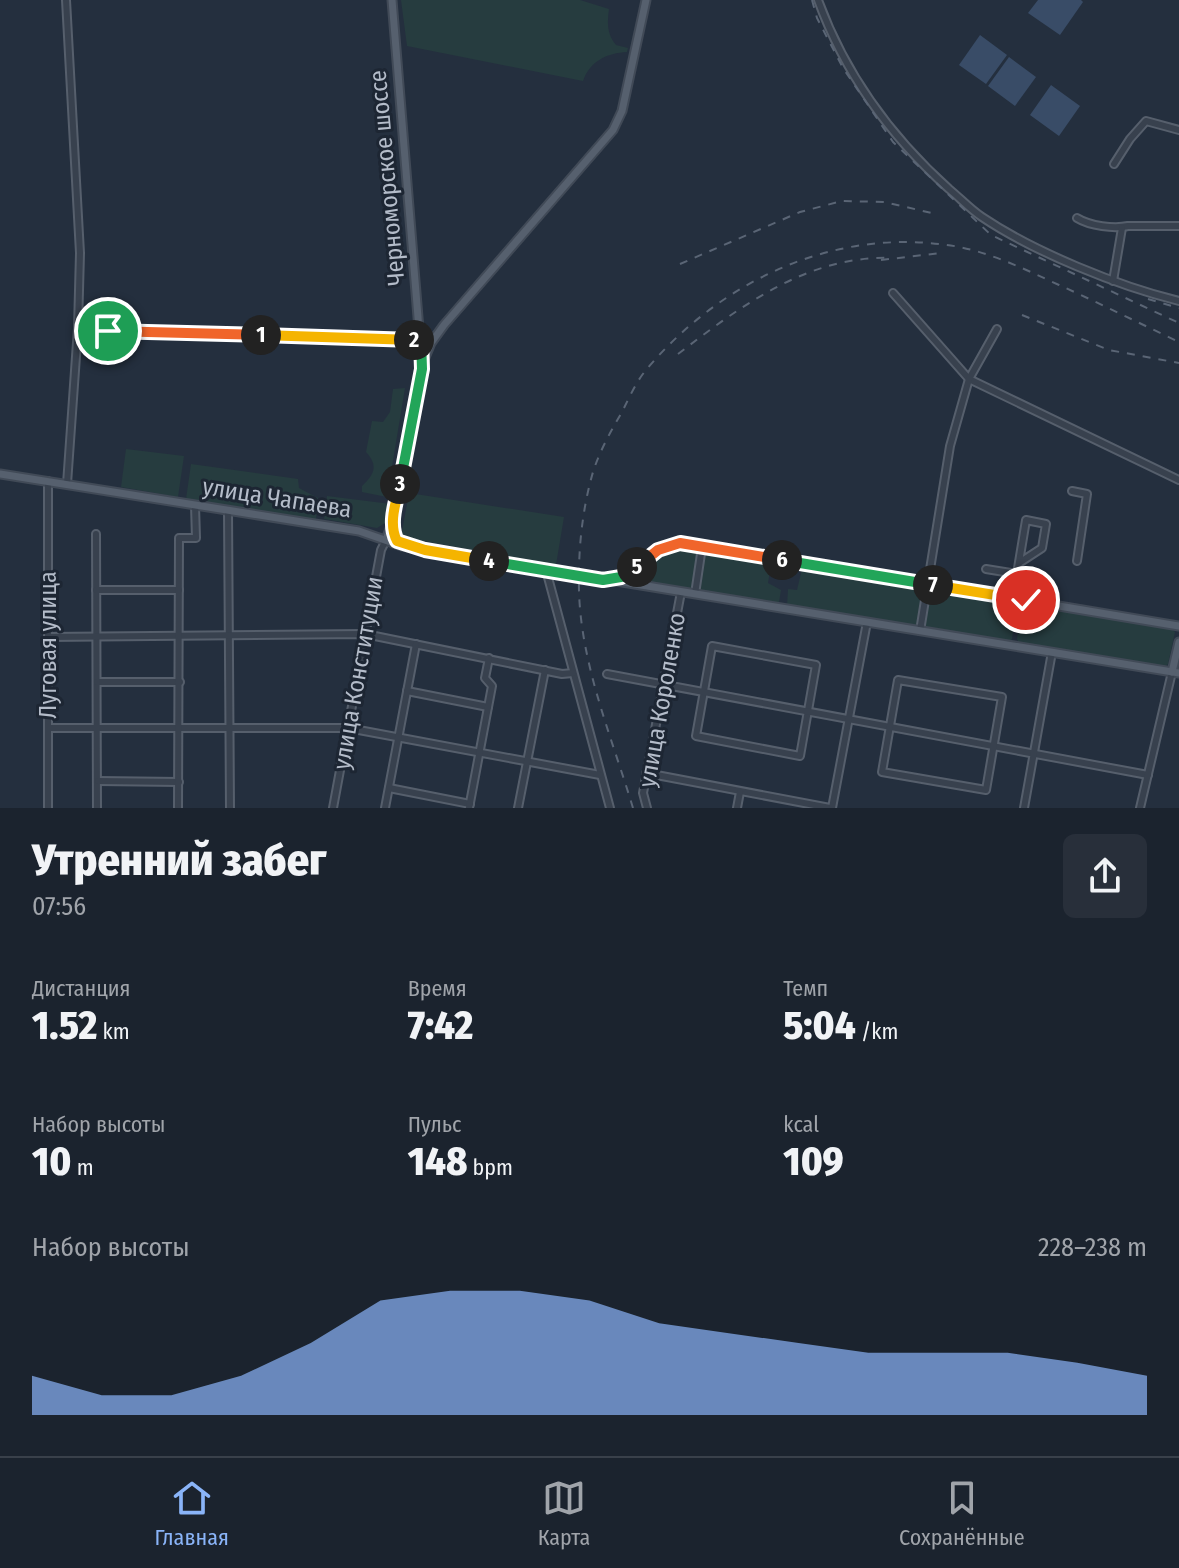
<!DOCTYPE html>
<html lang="ru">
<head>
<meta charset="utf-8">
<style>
	:root { --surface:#1b232e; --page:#282f3a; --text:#f1f3f6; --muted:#a0a4aa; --line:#39404a; --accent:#8ab4f8 }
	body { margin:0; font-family:"Fira Sans Condensed",sans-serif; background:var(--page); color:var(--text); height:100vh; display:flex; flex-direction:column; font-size:30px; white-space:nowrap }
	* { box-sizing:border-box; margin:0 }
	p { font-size:26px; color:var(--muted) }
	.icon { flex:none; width:44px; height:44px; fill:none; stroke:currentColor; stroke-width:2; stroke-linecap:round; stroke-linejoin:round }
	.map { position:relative; height:808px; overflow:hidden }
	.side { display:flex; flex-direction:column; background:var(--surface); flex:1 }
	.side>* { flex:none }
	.pin { position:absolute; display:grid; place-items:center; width:68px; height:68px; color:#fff; margin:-34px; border:4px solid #fff; border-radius:50%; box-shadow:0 2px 8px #0007 }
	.km { position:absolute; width:40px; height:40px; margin:-20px; border-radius:50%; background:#222; color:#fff; font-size:22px; line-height:40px; text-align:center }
	.round { display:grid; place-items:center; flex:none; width:84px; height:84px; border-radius:12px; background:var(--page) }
	.head { display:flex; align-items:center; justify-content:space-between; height:136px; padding:0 32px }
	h1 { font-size:44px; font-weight:800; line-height:60px }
	.figures { display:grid; grid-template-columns:repeat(3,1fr); gap:12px; height:136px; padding:8px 32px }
	.figures div { display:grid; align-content:center }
	.figures b { font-size:40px; font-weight:800 }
	.figures small { font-size:22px; font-weight:400 }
	.figures p { font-size:22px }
	.chart { height:224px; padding:16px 32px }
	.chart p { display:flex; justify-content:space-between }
	.chart svg { width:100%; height:144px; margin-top:8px; fill:var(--accent); opacity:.7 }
	.dock { display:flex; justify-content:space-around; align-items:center; height:112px; border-top:2px solid var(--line); background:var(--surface); font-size:22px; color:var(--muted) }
	.dock a { display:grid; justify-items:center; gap:4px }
	.dock .selected { color:var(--accent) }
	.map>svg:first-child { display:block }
</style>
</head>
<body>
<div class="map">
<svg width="1179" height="808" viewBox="0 0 1179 808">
	<rect width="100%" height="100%" fill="#242f3e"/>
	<g fill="#263c3f">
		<path d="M 401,0 L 580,0 L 609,9 C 607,23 607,34 616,45 L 628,48 L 627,52 C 607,53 590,61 583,81 L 407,46 Z"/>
		<path d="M 405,388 L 387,497 L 362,492 L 362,486 C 374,475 379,466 366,452 L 372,421 L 383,422 L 390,412 L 393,389 Z"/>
		<polygon points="126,449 184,456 178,497 121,487"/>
		<polygon points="191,464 298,479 299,488 318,498 316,520 186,499"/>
		<polygon points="409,493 564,517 556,565 401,537"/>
		<polygon points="327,496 391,504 385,523 377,528 324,519"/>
		<polygon points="677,548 696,551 699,557 694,587 690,590 648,583 642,571 645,565"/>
		<polygon points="709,553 771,564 768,583 781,590 779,602 775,604 702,592 699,588 705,557"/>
		<polygon points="802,569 920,588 923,592 918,624 914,626 787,606 788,589 797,590"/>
		<polygon points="933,590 1013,603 1017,605 1012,639 1010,641 927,628 924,624 929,593"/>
		<polygon points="1026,605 1170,628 1175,632 1168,664 1164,667 1019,643 1017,639 1021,609"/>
	</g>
	<g fill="#394c67">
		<polygon points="1038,0 1081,0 1083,2 1060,35 1028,13"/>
		<polygon points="980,35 1007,55 986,84 959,65"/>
		<polygon points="1009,57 1036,77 1015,106 988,86"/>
		<polygon points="1051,85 1080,106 1059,136 1030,115"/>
	</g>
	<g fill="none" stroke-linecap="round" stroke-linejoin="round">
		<g stroke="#565f6c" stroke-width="10">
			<g id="minor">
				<polyline points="66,0 80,253 78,328 67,484"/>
				<path d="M 818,0 C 845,74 891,137 949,189 C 960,198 970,209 982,217 C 1034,252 1118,286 1179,301"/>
				<polyline points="1114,164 1130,139 1146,121 1179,130"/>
				<path d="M 1077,218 C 1090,226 1114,229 1128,226 L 1179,226"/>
				<polyline points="1113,281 1122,228"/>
				<polyline points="893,293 969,379 1179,480"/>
				<polyline points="78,328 421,340"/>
				<polyline points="1072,491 1087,494 1077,561"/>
				<polyline points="228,511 230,808"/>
				<polyline points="96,534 97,808"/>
				<polyline points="642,565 638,577 646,586"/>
				<polyline points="986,569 1017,574 1026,520 1046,524 1042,548 1019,563"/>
				<polyline points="546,570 610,808"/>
				<polyline points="96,590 179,590"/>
				<polyline points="695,594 702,547"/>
				<polyline points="920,631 950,446 969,379 997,329"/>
				<polyline points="48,637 365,634 562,674 573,673"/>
				<polygon points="712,646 816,665 800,756 696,736"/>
				<polyline points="607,674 1148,775"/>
				<polygon points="898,680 1002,697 986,790 882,772"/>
				<polyline points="97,682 180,682"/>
				<polyline points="407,691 488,707"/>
				<polyline points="48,728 348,728 600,775"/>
				<polyline points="646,773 830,808"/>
				<polyline points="98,781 179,782"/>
				<polyline points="389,788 470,804"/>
				<polyline points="48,808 48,481"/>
				<polyline points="178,808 179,538 196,538 195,505"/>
				<polyline points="333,808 381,550 386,540"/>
				<polyline points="385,808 416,644"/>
				<polyline points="469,808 492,686 485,678 489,658"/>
				<polyline points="518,808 545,670"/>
				<polyline points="647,808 643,793 681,592"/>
				<polyline points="737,808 740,792"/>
				<polyline points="832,808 867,622"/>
				<polyline points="1024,808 1052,652"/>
				<polyline points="1140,808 1172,672"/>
			</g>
		</g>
		<g stroke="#414a57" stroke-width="11">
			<g id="major">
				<polyline points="424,360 431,343 444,325 613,130 622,111 646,0"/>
				<polyline points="0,474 359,531 402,546 1179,673"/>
				<polyline points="386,540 393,520 422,366 392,0"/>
				<path d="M 613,578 C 640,575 653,547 680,543 L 1179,626"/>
				<polyline points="1172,672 1179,642"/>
			</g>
		</g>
		<use href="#minor" stroke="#38414e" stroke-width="6"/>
		<use href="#major" stroke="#56606e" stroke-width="7"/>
		<g stroke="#5a6575" stroke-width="2" stroke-dasharray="8 8" stroke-linecap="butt">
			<polyline points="812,0 817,18 843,68 893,142 991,235 1179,323"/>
			<polyline points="881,260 941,253"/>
			<polyline points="680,264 800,212 842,201 884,202 936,214"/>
			<polyline points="1148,299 1179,308"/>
			<polyline points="1022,315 1109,350 1179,363"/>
			<path d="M 678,354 C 741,306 808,255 892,258"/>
			<path d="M 633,808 C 612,738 581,665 579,591 C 578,551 582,510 593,472 C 600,450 611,431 622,412 C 629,398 636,382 646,370 C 718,284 826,231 939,244 C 982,248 1020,267 1059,285 C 1099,303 1139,323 1179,342"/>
		</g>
	</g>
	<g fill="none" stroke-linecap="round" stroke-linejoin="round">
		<g stroke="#fff" stroke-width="16">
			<polyline id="split-1" points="108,331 261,335"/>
		</g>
		<g stroke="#fff" stroke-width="16">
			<polyline id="split-2" points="261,335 414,340"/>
		</g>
		<g stroke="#fff" stroke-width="16">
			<polyline id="split-3" points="400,484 422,369 421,340 414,340"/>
		</g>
		<g stroke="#fff" stroke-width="16">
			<path id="split-4" d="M 400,484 C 396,502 388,524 397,541 L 425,550 L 489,561"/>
		</g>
		<g stroke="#fff" stroke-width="16">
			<polyline id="split-5" points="489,561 603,580 621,577 637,567"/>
		</g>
		<g stroke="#fff" stroke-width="16">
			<polyline id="split-6" points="637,567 658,550 680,543 782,560"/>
		</g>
		<g stroke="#fff" stroke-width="16">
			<polyline id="split-7" points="782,560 933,585"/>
		</g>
		<g stroke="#fff" stroke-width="16">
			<polyline id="split-8" points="933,585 1026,600"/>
		</g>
		<use href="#split-1" stroke="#f0652b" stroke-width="10"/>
		<use href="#split-2" stroke="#f5b400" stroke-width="10"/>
		<use href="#split-3" stroke="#22a559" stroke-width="10"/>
		<use href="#split-4" stroke="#f5b400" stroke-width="10"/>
		<use href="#split-5" stroke="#22a559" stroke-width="10"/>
		<use href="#split-6" stroke="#f0652b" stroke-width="10"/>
		<use href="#split-7" stroke="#22a559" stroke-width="10"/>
		<use href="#split-8" stroke="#f5b400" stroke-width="10"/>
	</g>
	<g text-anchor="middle" stroke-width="6" stroke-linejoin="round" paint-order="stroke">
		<g font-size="24" fill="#b4bcc9" stroke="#1d2633">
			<text transform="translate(387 178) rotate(-95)" y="8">Черноморское шоссе</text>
			<text transform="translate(277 498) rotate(9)" y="8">улица Чапаева</text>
			<text transform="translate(48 645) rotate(-90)" y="8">Луговая улица</text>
			<text transform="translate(358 673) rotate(-80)" y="8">улица Конституции</text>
			<text transform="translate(662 700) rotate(-80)" y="8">улица Короленко</text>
		</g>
	</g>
</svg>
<div class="pin" style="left:108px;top:331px;background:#1e9e55"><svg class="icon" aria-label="arrive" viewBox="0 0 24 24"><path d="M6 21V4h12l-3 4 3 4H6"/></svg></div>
<div class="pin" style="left:1026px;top:600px;background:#d93025"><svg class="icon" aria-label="check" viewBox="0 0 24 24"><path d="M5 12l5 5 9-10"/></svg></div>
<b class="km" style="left:261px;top:335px">1</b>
<b class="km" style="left:414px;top:340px">2</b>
<b class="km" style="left:400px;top:484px">3</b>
<b class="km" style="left:489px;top:561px">4</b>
<b class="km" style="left:637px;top:567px">5</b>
<b class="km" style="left:782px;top:560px">6</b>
<b class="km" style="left:933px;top:585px">7</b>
</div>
<section class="side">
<div class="head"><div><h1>Утренний забег</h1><p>07:56</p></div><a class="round"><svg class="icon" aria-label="share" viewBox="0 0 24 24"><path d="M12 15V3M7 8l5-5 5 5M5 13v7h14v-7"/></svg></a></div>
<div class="figures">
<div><p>Дистанция</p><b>1.52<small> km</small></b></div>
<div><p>Время</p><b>7:42</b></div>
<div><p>Темп</p><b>5:04<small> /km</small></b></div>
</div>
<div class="figures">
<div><p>Набор высоты</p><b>10<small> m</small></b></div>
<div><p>Пульс</p><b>148<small> bpm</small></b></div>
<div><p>kcal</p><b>109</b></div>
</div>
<div class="chart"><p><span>Набор высоты</span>228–238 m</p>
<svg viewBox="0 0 160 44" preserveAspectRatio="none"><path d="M0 44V32L10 38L20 38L30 32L40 22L50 9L60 6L70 6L80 9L90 16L100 19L110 22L120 25L130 25L140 25L150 28L160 32V44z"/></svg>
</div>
</section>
<nav class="dock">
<a class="selected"><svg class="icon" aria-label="home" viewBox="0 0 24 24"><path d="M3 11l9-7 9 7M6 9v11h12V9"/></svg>Главная</a>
<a><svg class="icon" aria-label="map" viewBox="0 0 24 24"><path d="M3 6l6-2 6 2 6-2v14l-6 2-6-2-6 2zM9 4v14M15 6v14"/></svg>Карта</a>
<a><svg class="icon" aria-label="saved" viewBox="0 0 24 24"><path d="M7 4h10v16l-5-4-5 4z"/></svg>Сохранённые</a>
</nav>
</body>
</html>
